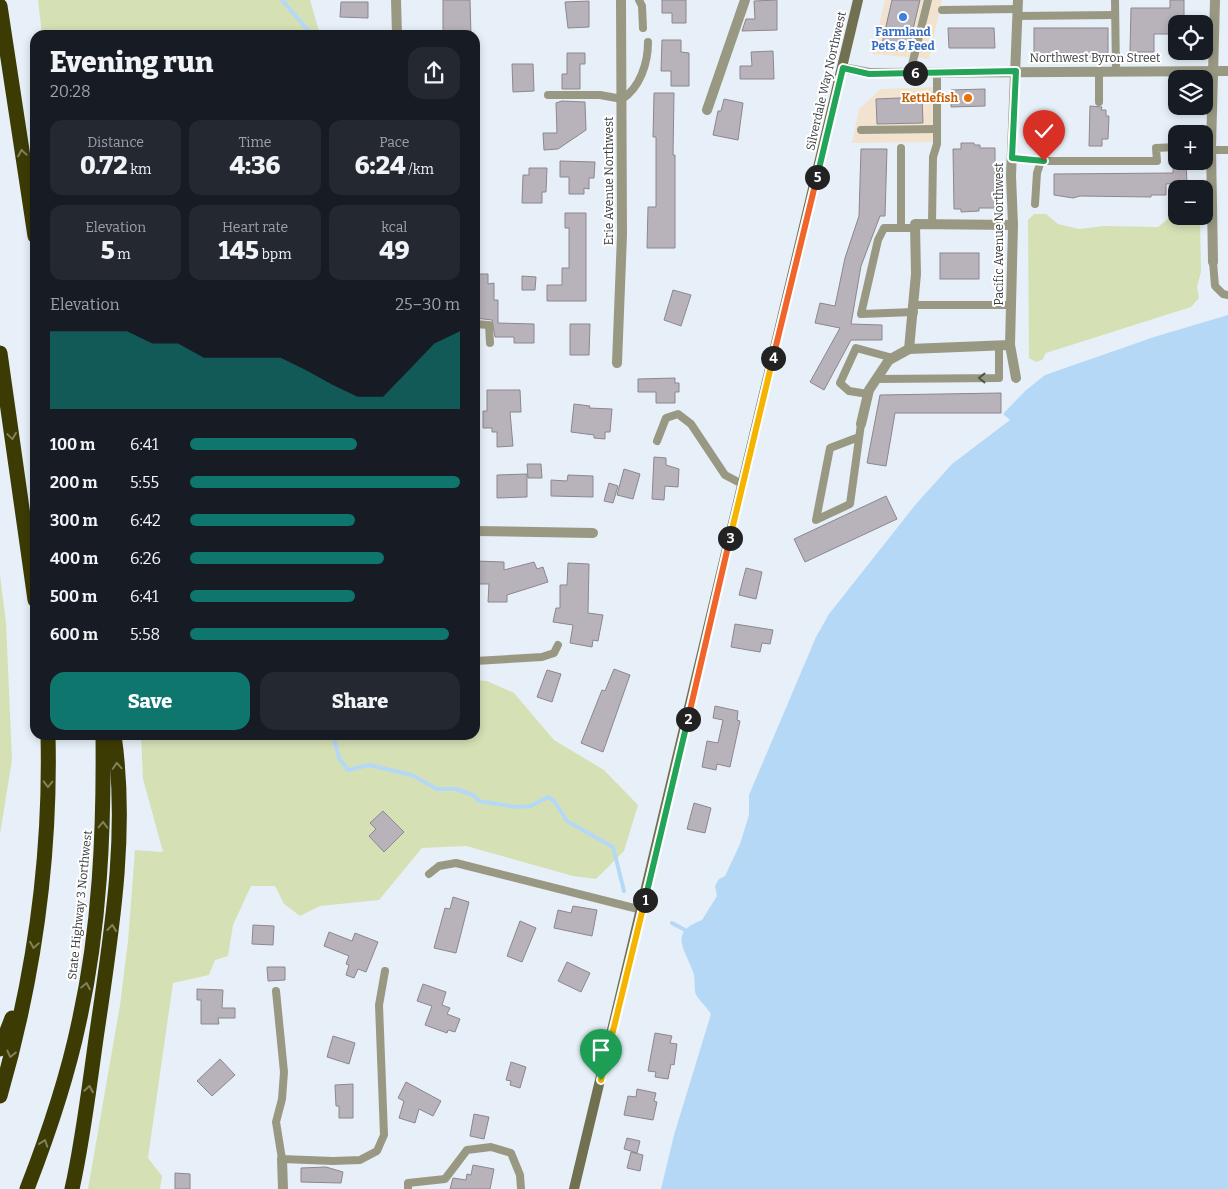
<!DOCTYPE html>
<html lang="en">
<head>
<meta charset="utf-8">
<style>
	:root { --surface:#171b24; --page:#242831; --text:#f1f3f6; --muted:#9ea1a6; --accent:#0f766e }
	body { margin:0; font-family:Bitter,serif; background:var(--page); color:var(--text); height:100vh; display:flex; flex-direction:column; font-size:19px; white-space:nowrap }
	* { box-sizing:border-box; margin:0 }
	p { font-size:16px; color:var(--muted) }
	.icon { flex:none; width:28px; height:28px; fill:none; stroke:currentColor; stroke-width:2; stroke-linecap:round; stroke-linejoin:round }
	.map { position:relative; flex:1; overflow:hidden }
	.panel { position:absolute; left:30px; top:30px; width:450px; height:710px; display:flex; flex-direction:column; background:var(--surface); border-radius:15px; box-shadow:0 2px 8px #0003 }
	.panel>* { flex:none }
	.buttons { position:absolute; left:1168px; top:15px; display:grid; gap:10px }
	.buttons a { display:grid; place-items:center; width:45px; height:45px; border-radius:10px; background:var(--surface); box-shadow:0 2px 8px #0003; font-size:25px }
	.pin { position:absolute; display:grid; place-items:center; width:42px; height:42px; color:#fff; margin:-51px -21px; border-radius:50% 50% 50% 0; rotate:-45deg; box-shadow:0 0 5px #0007 }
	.pin .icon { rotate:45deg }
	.km { position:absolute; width:25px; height:25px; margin:-12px; border-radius:50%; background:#222; color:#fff; font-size:14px; line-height:25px; text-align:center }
	.round { display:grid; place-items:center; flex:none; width:52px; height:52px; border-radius:15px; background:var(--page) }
	.overview { display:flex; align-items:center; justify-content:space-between; height:85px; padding:0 20px }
	h1 { font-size:28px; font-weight:800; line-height:38px }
	.figures { display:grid; grid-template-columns:repeat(3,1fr); gap:8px; height:85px; padding:5px 20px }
	.figures div { display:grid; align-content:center; border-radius:12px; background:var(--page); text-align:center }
	.figures b { font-size:25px; font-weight:800 }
	.figures small { font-size:14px; font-weight:400 }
	.figures p { font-size:14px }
	.chart { height:140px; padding:10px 20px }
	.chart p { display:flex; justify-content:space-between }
	.chart svg { width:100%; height:90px; margin-top:5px; fill:var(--accent); opacity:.7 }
	.cta { display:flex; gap:10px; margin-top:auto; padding:10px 20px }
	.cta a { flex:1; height:58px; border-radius:15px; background:var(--accent); color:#fff; font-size:20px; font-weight:800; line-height:58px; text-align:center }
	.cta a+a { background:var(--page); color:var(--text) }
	ul { padding:0 20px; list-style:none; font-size:16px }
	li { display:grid; grid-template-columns:80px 60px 1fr; align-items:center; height:38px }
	li i { height:12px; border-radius:6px; background:var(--accent) }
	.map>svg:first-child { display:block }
</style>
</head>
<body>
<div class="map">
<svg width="1228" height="1189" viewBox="0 0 1228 1189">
	<rect width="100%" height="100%" fill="#e7f0f8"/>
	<g fill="#f1e3cf">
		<polygon points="885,0 942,0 929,59 872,54"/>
		<polygon points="934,87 933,142 852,143 859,109 881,89"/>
	</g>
	<g fill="#d6e0b5">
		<polygon points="38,0 310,0 320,35 42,35"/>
		<polygon points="1176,190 1176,216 1200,216 1201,272 1197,287 1199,298 1191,307 1046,353 1042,360 1036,362 1029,358 1028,220 1034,214 1046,214 1058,224 1079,229 1104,226 1158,227 1169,218 1172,191"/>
		<polygon points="0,575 6,623 12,760 0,834"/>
		<polygon points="475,680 487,681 514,693 554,740 604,770 638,805 624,851 596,879 573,876 466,846 422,848 379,900 320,906 300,916 284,904 275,886 251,886 233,925 228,956 215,960 209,975 173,983 148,1158 162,1176 160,1189 88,1189 120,1005 128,941 135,850 163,852 143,779 141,735 475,735"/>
	</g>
	<path fill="#b6d8f7" d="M 1228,315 L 1228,1189 L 661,1189 L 674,1135 L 711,1014 C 707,1008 700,1001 696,995 C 694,989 695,981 694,975 C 687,951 666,933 702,920 L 717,896 L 715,886 L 719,879 L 725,876 L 740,844 L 749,815 L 749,795 L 816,637 L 829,614 L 916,504 L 952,464 L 1010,420 L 1003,414 L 1025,391 L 1045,375 L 1154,337 Z"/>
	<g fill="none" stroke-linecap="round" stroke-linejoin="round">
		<g stroke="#b6d8f7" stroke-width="4">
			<polyline points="282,0 312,35"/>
			<polyline points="333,735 339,758 348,770 369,765 412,775 437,789 456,789 473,795 479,801 516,807 531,806 548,797 554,801 567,821 613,847 624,891"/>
			<polyline points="672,923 685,930"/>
		</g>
	</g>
	<g fill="#b8b2bb" stroke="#8c868f">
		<polygon points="443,0 470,0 471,35 443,35"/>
		<polygon points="662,0 686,0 686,23 672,23 672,13 662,13"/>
		<polygon points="777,0 777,30 742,31 746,19 755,19 754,1"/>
		<polygon points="892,0 920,0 908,50 883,51 881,48"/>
		<polygon points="1170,0 1184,0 1184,22 1176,22 1176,34 1154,34 1154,52 1130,52 1131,8 1170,8"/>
		<polygon points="589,1 589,27 568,28 565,2"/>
		<polygon points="341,2 368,2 368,18 340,17"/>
		<polygon points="948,28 994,28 995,48 949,48"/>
		<rect x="1034" y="28" width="74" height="29"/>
		<polygon points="662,40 681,40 681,52 689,53 689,86 671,86 671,71 661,71"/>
		<polygon points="773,51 774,79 740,79 740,66 752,66 751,52"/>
		<polygon points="567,53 585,53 585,64 580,64 580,89 562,89 562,74 567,74"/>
		<polygon points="512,64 533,64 534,91 513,92"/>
		<polygon points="985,89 985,106 951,107 951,90"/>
		<polygon points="654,93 674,93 673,155 675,155 675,248 647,248 648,207 656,207 656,137 653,137"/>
		<polygon points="922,97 923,123 877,124 876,99"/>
		<polygon points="724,99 743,103 738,140 713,135 718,111 721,111"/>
		<polygon points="562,101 585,102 586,130 558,149 544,150 543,133 557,133 556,103"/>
		<polygon points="1090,106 1102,107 1101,110 1106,110 1106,116 1109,116 1108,139 1102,139 1102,146 1089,146"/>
		<polygon points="1058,128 1058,144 1036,144 1036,129"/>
		<polygon points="961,143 974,143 974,145 980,145 980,148 995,148 995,208 979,208 979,211 961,212 961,209 954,209 953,149 961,149"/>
		<polygon points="861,149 887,149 885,216 880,216 861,266 851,324 882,325 882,340 851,340 824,390 810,382 840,328 815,323 820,303 835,306 845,258 859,216"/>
		<polygon points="560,161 595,162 594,178 589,178 589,189 584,188 584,194 569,194 569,177 560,177"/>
		<polygon points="1173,161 1186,161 1187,183 1166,184 1166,195 1151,195 1151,197 1080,196 1073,198 1054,195 1054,174 1173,173"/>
		<polygon points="529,168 547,168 546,192 542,192 542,203 522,203 523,175 529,175"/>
		<polygon points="565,213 586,213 586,301 547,301 547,285 562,285 562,268 569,268 569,228 565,228"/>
		<rect x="940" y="253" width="39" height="26"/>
		<polygon points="475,274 488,274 488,284 494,283 494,300 498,300 498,323 534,324 534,343 514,343 514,337 495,337 492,320 475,318"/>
		<polygon points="522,276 536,277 535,290 522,290"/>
		<polygon points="673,290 691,295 681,326 664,320"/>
		<polygon points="570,324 590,324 589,355 570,355"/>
		<polygon points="675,378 675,383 679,383 679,392 675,392 675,403 656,403 656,392 638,392 638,379"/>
		<polygon points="487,390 520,390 521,412 510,412 513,446 497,447 497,432 492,432 492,428 483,428 483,411 487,411"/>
		<polygon points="1001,393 1001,413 895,413 886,466 867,463 880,395"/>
		<polygon points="574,404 590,406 589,408 612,409 610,432 605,432 605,439 594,438 594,435 571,432"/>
		<polygon points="654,457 666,458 666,465 679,469 678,487 665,486 664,500 652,499"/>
		<polygon points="527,464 541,464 542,478 528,478"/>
		<polygon points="624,469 640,474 633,499 617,495"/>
		<polygon points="527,474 527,497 497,498 497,475"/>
		<polygon points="568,475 593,476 593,497 551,496 551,480 567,481"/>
		<polygon points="609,483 618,486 613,503 604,501"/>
		<polygon points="886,496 897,519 805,562 794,539"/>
		<polygon points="475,561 504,562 504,570 534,562 537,569 543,567 548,582 507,595 507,602 488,602 489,584 475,584"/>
		<polygon points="568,563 589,564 588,613 603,615 598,641 593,640 592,647 570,643 573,625 553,622 556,608 560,608 560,585 567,585"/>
		<polygon points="746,568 762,572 756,599 739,595"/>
		<polygon points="735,624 773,630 770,644 762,643 760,652 731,647"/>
		<polygon points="614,669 630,675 603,752 581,743 602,690 605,691"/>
		<polygon points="547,670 561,674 552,702 537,697"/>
		<polygon points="715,706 738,711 737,720 740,721 730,767 717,764 716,770 702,767 707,741 718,743 723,720 713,718"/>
		<polygon points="694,803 711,808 705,833 687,829"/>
		<polygon points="383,811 404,832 384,852 369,836 376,829 370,823"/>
		<polygon points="453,897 469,902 456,953 434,948 445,908 450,909"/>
		<polygon points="573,906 597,910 592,936 554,928 558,910 571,913"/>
		<polygon points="520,921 536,928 522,962 507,956"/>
		<polygon points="253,925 274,926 273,945 252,944"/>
		<polygon points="329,932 352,941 355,933 378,942 366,972 358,969 354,978 346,975 349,965 346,964 349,956 324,946"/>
		<polygon points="567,962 590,973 581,992 558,981"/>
		<polygon points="267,967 285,967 285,980 268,981"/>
		<polygon points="423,984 446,992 442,1005 450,1008 447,1014 460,1019 455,1032 448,1030 447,1033 425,1025 432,1006 417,1001"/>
		<polygon points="197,989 223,990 222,1008 235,1008 235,1018 218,1018 219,1024 201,1024 201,1000 197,1000"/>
		<polygon points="655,1033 672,1036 670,1043 677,1044 674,1065 671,1064 668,1079 655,1077 656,1072 648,1071"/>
		<polygon points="333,1036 355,1043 349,1064 327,1057"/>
		<polygon points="220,1059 235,1075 212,1096 197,1081"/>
		<polygon points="511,1062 526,1067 520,1088 510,1085 511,1081 506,1080"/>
		<polygon points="406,1082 441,1101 433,1116 419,1109 415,1123 399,1118 404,1101 398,1098"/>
		<polygon points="353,1084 353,1118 339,1118 339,1106 336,1106 335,1085"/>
		<polygon points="637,1089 656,1093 654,1101 657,1102 653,1120 624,1115 628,1096 636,1097"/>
		<polygon points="474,1114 489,1117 484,1139 470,1136"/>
		<polygon points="627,1138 640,1141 637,1153 624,1149"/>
		<polygon points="631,1152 643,1155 640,1171 627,1168"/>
		<polygon points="473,1165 494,1169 490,1189 450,1189 453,1178 466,1180 467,1174 471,1175"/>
		<polygon points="326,1167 343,1172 341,1183 301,1182 301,1168"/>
		<polygon points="175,1173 190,1174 190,1189 175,1189"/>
	</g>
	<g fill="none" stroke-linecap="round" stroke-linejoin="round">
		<g stroke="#999983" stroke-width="8">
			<polyline points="639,0 642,6 643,28"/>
			<polyline points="1115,0 1116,71"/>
			<polyline points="942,10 1018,9"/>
			<polyline points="1017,16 1115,15"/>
			<polyline points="910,73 928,0"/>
			<path d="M 548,95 L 600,95 L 622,99 C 640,88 648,63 648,42"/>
			<polyline points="1099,102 1099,71"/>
			<polyline points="861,130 937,129"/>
			<polyline points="901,148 901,228"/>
			<polyline points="1211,150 1228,150"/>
			<polyline points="1012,158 1044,161 1157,161 1156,148 1176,147"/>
			<polyline points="1035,204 1037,173 1041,161"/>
			<polyline points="932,224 933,157 937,144 937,72"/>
			<polyline points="1213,262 1215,286 1223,294 1228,295"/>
			<polyline points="914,305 1011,305"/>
			<polyline points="914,312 861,314 878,240 884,228 915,228"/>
			<polyline points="475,324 489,325 490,343"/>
			<polyline points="877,379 999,378 999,346"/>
			<polyline points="868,394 849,391 840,383 856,348 893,358"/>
			<polyline points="859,437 830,448 816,520 850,504 861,424"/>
			<polyline points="657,441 666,418 678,414 691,424 725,475 742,484"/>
			<polyline points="475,661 542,657 554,653 558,645"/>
			<polyline points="429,874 439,866 456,863 642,910"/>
			<polyline points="276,991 284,1072 282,1099 276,1122 282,1159 333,1161 360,1160 377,1151 384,1135 379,1005 385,971"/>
			<polyline points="408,1189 408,1183 445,1179 467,1150 491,1147 511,1153 520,1175 521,1189"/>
		</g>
		<g stroke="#999983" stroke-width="10">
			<polyline points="396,0 397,35"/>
			<polyline points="707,110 745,0"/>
			<polyline points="1213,262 1211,147 1215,0"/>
			<polyline points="909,349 1010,345"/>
			<polyline points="617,363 622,235 621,0"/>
			<polyline points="1016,378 1010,345 1013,225 1011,176 1018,0"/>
			<polyline points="861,424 869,390 889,360 909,349 916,274 915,224 1013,225"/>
			<polyline points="475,531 593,533"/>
			<polyline points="282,1159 283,1189"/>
		</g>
		<polyline stroke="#999983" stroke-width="10" points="843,68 869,73 1228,71"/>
		<polyline stroke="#717050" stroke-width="10" points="574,1189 858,0"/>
		<g stroke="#3d3b04" stroke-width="15">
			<polyline points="0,6 35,236"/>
			<polyline points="0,353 35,600"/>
			<polyline points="0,1049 12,1018"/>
			<path d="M 0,1096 C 34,978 51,858 48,735"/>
			<path d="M 27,1189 C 48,1135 67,1079 79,1022 C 100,928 104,831 103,735"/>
			<path d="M 72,1189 C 84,1135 90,1079 98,1025 C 112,929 128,831 114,735"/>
		</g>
	</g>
	<defs><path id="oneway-chevron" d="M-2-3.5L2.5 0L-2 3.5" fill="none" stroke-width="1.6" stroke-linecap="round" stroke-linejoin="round" transform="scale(1.25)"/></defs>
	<g stroke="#81805c">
		<use href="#oneway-chevron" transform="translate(22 153) rotate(-99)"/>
		<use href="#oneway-chevron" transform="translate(12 436) rotate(82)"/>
		<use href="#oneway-chevron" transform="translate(117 766) rotate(-94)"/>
		<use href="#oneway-chevron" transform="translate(48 784) rotate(91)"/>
		<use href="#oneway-chevron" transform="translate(103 825) rotate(-88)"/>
		<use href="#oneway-chevron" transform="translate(112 928) rotate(-84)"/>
		<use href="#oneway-chevron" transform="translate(34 945) rotate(99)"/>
		<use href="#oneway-chevron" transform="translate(86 986) rotate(-79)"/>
		<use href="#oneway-chevron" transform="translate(11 1054) rotate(103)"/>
		<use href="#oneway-chevron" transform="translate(89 1089) rotate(-81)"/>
		<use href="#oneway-chevron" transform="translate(44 1143) rotate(-71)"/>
	</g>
	<use stroke="#515350" href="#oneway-chevron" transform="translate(982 378) rotate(180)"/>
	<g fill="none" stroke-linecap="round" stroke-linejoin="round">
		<g stroke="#fff" stroke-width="10">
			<polyline id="split-1" points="601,1080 645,900"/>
		</g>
		<g stroke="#fff" stroke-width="10">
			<polyline id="split-2" points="645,900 688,719"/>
		</g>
		<g stroke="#fff" stroke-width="10">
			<polyline id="split-3" points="688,719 730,538"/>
		</g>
		<g stroke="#fff" stroke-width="10">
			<polyline id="split-4" points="730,538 773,358"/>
		</g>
		<g stroke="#fff" stroke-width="10">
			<polyline id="split-5" points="773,358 817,177"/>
		</g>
		<g stroke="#fff" stroke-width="10">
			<polyline id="split-6" points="817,177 843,68 869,74 915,73"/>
		</g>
		<g stroke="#fff" stroke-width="10">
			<polyline id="split-7" points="915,73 1016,71 1012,158 1044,161"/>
		</g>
		<use href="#split-1" stroke="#f5b400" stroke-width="6"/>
		<use href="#split-2" stroke="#22a559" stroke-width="6"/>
		<use href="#split-3" stroke="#f0652b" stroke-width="6"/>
		<use href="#split-4" stroke="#f5b400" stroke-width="6"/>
		<use href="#split-5" stroke="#f0652b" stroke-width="6"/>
		<use href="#split-6" stroke="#22a559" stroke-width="6"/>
		<use href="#split-7" stroke="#22a559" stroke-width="6"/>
	</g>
	<circle fill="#3f7fe0" stroke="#fff" stroke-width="2" cx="903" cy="17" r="5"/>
	<circle fill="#e8710a" stroke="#fff" stroke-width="2" cx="968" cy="98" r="5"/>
	<g text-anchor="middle" stroke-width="4" stroke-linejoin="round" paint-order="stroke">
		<g font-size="12" font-weight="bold" fill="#366cbe" stroke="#fff">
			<text x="903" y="36">Farmland<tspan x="903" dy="14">Pets &amp; Feed</tspan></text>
		</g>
		<g font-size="12" fill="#393c3f" stroke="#fff">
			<text x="1095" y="62">Northwest Byron Street</text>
			<text transform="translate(826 81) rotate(-77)" y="4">Silverdale Way Northwest</text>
			<text transform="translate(609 181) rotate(-90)" y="4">Erie Avenue Northwest</text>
			<text transform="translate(999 234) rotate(-90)" y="4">Pacific Avenue Northwest</text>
			<text transform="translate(80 905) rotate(-84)" y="4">State Highway 3 Northwest</text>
		</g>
		<g font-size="12" font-weight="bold" fill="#c56008" stroke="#fff" text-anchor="end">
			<text x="958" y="102">Kettlefish</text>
		</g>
	</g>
</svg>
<div class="buttons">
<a><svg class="icon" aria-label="locate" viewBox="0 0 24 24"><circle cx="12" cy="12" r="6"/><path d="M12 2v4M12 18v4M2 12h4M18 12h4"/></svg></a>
<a><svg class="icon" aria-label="layers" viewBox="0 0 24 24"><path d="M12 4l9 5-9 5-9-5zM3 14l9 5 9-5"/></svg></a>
<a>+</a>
<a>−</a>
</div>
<div class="pin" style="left:601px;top:1080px;background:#1e9e55"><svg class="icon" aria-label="arrive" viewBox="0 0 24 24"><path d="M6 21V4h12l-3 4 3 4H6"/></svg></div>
<div class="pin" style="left:1044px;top:161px;background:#d93025"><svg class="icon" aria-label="check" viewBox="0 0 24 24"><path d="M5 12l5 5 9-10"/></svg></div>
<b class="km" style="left:645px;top:900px">1</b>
<b class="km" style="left:688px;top:719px">2</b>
<b class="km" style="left:730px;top:538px">3</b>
<b class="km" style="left:773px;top:358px">4</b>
<b class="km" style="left:817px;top:177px">5</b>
<b class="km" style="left:915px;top:73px">6</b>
<section class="panel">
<div class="overview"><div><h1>Evening run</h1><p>20:28</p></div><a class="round"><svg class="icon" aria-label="share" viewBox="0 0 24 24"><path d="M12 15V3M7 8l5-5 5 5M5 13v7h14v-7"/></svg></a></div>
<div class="figures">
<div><p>Distance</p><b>0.72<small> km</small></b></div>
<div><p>Time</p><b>4:36</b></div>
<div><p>Pace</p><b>6:24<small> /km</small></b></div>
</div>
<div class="figures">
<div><p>Elevation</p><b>5<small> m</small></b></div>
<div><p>Heart rate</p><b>145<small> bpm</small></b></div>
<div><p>kcal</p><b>49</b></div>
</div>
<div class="chart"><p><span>Elevation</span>25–30 m</p>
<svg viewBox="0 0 160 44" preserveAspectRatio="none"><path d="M0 44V6L10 6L20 6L30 6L40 12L50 12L60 19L70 19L80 19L90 19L100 25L110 32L120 38L130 38L140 25L150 12L160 6V44z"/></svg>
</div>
<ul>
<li><b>100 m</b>6:41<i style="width:62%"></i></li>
<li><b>200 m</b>5:55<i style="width:100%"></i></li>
<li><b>300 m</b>6:42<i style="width:61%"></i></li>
<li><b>400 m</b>6:26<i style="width:72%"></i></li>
<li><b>500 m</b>6:41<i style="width:61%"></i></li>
<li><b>600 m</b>5:58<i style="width:96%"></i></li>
</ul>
<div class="cta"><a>Save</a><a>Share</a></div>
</section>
</div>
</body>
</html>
